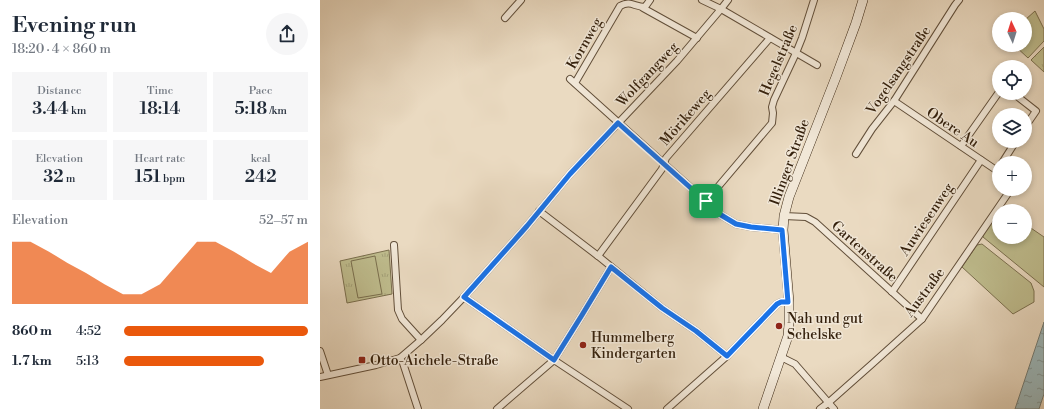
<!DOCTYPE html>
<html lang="en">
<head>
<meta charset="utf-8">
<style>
	:root { --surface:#fff; --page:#f6f6f7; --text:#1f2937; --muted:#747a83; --accent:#ea580c }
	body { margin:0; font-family:"Libre Bodoni",serif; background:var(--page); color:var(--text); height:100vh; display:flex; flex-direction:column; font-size:15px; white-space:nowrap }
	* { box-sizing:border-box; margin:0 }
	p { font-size:13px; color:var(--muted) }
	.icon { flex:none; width:22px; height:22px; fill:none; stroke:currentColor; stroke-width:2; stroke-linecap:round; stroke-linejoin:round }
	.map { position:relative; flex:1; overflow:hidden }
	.sheet { display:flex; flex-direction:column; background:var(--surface); width:320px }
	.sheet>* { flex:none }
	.needle { width:26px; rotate:356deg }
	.buttons { position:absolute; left:672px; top:12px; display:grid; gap:8px }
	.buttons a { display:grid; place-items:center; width:40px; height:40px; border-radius:50%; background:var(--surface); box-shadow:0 2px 6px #0003; font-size:20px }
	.pin { position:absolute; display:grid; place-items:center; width:34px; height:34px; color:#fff; margin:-17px; border-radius:8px; box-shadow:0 2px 6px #0006 }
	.round { display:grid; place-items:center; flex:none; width:42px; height:42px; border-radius:21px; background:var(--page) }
	.overview { display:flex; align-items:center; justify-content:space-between; height:68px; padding:0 12px }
	h1 { font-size:22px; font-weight:600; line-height:30px }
	.figures { display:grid; grid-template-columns:repeat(3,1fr); gap:6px; height:68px; padding:4px 12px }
	.figures div { display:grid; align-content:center; border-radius:0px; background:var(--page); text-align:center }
	.figures b { font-size:17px; font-weight:600 }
	.figures small { font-size:11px; font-weight:400 }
	.figures p { font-size:11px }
	.chart { height:112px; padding:8px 12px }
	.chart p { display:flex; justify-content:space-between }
	.chart svg { width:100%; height:72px; margin-top:4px; fill:var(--accent); opacity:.7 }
	ul { padding:0 12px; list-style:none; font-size:13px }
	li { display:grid; grid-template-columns:64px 48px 1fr; align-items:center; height:30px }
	li i { height:10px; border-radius:5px; background:var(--accent) }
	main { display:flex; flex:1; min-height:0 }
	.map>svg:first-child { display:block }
</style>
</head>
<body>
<main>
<section class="sheet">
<div class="overview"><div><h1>Evening run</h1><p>18:20 · 4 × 860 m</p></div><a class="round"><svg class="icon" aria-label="share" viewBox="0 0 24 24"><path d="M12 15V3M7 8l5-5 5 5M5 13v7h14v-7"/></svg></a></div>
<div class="figures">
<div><p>Distance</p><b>3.44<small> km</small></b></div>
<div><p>Time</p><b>18:14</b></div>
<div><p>Pace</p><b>5:18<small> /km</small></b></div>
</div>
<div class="figures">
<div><p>Elevation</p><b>32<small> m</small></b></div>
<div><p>Heart rate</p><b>151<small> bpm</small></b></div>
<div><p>kcal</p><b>242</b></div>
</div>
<div class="chart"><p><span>Elevation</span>52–57 m</p>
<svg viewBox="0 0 160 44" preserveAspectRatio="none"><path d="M0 44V6L10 6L20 12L30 19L40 25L50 32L60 38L70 38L80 32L90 19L100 6L110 6L120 12L130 19L140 25L150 12L160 6V44z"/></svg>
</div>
<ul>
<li><b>860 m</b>4:52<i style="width:100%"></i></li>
<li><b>1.7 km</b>5:13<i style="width:76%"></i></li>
</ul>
</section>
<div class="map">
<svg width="724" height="409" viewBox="0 0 724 409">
	<defs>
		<pattern id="grass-tufts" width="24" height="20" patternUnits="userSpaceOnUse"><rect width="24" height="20" fill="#bfbd8e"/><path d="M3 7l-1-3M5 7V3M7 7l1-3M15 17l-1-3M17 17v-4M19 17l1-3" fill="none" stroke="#a5a279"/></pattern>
		<pattern id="water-ripples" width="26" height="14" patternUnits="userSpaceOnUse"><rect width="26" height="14" fill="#9bb8bc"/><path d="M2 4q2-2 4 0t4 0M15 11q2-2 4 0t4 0" fill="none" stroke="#7f9597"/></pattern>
	</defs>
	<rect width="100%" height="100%" fill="#eadac1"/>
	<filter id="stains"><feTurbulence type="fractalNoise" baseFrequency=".005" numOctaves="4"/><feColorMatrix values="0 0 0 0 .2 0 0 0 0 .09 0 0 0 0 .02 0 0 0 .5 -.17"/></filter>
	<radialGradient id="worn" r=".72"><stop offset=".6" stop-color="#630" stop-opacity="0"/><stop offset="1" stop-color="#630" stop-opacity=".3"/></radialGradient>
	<g fill="url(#grass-tufts)" stroke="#7a6f4e">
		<polygon points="724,47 724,72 711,60"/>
		<polygon points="69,250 72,294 27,303 20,261"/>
	</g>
	<g fill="#bfbd8e" stroke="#7a6f4e">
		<polygon points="715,11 724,29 724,41 708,58 694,45 705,45 705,20"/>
		<polygon points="679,211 679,237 705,237 705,224 724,237 724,287 663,237 663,234"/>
		<polygon points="662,244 711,283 714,291 714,302 693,314 642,267 657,245"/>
		<polygon points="55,256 62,294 38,298 31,261"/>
	</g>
	<polygon fill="url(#water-ripples)" stroke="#727c76" points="724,322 724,394 719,409 695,409"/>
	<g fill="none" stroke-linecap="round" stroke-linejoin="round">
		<g stroke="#624f3a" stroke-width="8">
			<g id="street">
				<polyline points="382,0 401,9 497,65"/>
				<polyline points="323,8 377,38"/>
				<polyline points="185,18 201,0"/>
				<polyline points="250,79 401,215 416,224 431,227 463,230"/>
				<path d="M 255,83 L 300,6 C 311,0 314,7 325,7 L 330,0"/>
				<polyline points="693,93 716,111 705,127"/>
				<polyline points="574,101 679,172"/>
				<polyline points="641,146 679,92"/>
				<polyline points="536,154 552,129 574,101 635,5 639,0"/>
				<polyline points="682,163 696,141"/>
				<polyline points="386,201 452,123 453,113 452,107 454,100 476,53 482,38 494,0"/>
				<polyline points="219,211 278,256 342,308 376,331 407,356"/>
				<polyline points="464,216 486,217 495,222 602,319"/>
				<polyline points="74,245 78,310 82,319 101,340"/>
				<polyline points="278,256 342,169 346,158 450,38"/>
				<polyline points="572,292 661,160"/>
				<polyline points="144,297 234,360 308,409"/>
				<polyline points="0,351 8,375"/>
				<polyline points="461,357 475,364 514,409"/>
				<polyline points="80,358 83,363 98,409"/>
				<polyline points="0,377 56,365 80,358 101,340 122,320 144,297 207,226 250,174 357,61 401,9 408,0"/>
				<polyline points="177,409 234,360 262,315 291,267"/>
				<polyline points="347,409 407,356 457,304 461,302 469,302"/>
				<polyline points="500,409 508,403 552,364 602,319 691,189"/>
			</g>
		</g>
		<g stroke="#35210d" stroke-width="10">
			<polyline id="secondary" points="443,409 468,336 469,324 469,302 463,230 464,216 469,197 516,77 536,23 543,0"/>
		</g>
		<use href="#street" stroke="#f1e7d7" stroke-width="6"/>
		<use href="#secondary" stroke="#f1e7d7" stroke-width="9"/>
	</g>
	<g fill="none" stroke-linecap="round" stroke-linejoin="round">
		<g stroke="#fff" stroke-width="8">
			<polygon id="route" points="298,123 401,215 416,224 431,227 462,230 468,302 461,302 457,304 407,356 376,331 342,308 291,267 262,315 234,360 144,297 207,226 250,174"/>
		</g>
		<use href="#route" stroke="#1a73e8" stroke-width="5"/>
	</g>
	<g fill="#8f2418" stroke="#f1e7d7" stroke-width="1.5">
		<circle cx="459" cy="326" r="4"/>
		<circle cx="263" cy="345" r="4"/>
		<rect x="38" y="356" width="8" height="8" rx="2"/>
	</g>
	<g text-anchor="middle" stroke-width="3" stroke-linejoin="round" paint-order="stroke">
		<g font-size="14" fill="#35210d" stroke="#f1e7d7">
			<text transform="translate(264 43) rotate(-60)" y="5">Kornweg</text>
			<text transform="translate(458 60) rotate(-67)" y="5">Hegelstraße</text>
			<text transform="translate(578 70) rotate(-56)" y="5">Vogelsangstraße</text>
			<text transform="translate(327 74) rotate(-47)" y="5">Wolfgangweg</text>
			<text transform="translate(365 117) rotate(-49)" y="5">Mörikeweg</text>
			<text transform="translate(633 127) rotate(34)" y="5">Obere Au</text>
			<text transform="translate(469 162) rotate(-70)" y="5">Illinger Straße</text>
			<text transform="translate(606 219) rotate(-56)" y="5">Auwiesenweg</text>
			<text transform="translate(545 251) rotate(42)" y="5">Gartenstraße</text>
			<text transform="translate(604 292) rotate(-53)" y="5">Austraße</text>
		</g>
		<g font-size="14" fill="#35210d" stroke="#f1e7d7" text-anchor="start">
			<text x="467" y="323">Nah und gut<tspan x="467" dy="16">Schelske</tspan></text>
			<text x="271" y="342">Hummelberg<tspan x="271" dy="16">Kindergarten</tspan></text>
			<text x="50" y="365">Otto-Aichele-Straße</text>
		</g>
	</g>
	<rect width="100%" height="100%" filter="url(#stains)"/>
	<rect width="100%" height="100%" fill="url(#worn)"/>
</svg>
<div class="buttons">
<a><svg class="needle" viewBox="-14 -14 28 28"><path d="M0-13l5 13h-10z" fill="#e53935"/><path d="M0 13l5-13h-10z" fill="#747a83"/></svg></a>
<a><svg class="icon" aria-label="locate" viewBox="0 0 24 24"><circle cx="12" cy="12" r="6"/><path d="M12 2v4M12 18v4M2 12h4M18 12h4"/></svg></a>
<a><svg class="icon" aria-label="layers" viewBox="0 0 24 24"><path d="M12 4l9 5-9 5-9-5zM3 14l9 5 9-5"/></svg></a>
<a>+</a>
<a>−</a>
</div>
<div class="pin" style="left:386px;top:201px;background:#1e9e55"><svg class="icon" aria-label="arrive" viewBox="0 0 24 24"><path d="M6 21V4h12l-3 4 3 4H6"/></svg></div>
</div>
</main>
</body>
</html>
